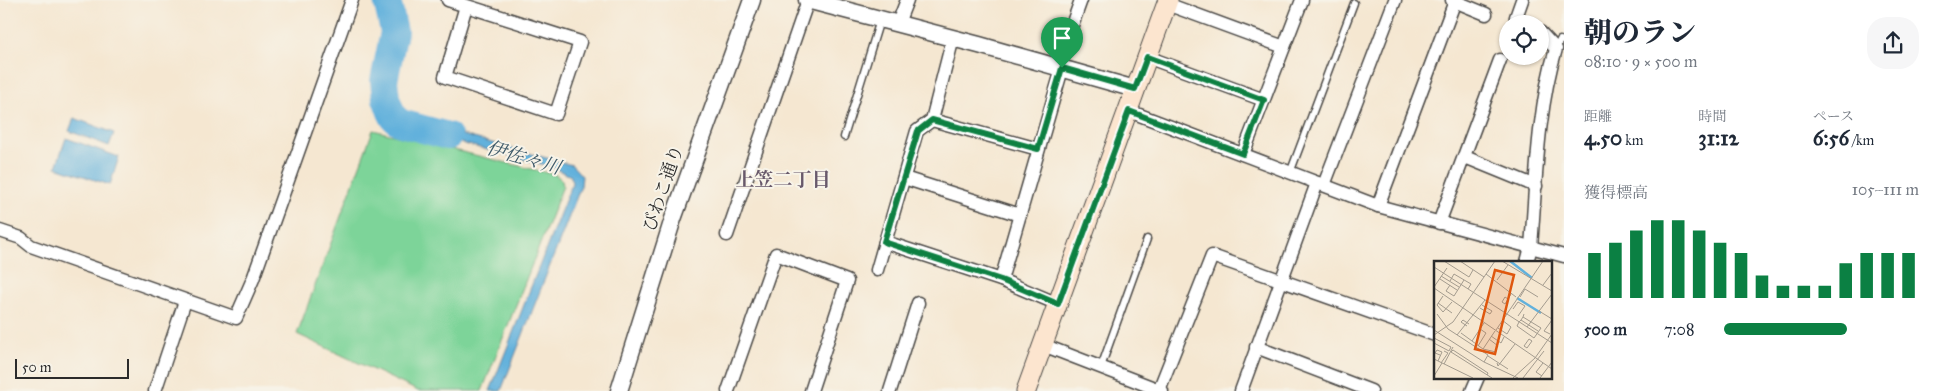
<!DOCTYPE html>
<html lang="ja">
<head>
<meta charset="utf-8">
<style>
	:root { --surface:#fff; --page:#f6f6f7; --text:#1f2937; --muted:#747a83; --accent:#0b8043 }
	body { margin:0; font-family:"IM FELL Great Primer","Noto Serif JP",serif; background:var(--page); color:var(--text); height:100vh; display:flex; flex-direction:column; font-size:19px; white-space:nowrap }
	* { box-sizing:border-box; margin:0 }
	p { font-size:16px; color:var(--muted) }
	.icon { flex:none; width:28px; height:28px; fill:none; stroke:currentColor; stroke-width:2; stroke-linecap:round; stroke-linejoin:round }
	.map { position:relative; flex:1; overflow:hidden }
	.details { display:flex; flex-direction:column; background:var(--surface); width:375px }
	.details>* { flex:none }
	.fabs { position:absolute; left:1499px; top:15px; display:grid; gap:10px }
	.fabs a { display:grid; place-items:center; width:50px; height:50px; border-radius:50%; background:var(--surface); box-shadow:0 1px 4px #0004; font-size:25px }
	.scale { position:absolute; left:15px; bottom:12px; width:114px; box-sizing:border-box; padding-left:5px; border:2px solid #2b2b2b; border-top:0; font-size:14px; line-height:18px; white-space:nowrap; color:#2b2b2b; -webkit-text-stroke:4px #f7f3e8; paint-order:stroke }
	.pin { position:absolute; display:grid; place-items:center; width:42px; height:42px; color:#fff; margin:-51px -21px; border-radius:50% 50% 50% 0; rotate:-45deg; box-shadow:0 0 5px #0007 }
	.pin .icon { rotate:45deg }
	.round { display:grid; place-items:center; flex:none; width:52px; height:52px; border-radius:20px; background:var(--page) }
	.headline { display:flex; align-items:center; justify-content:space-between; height:85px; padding:0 20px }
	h1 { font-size:28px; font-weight:800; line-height:38px }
	.stats { display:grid; grid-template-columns:repeat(3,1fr); gap:8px; height:85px; padding:5px 20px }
	.stats div { display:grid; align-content:center }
	.stats b { font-size:21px; font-weight:800 }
	.stats small { font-size:14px; font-weight:400 }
	.stats p { font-size:14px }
	.chart { height:140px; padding:10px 20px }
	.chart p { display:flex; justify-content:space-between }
	.chart svg { width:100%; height:90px; margin-top:5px; stroke:var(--accent); stroke-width:6 }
	ul { padding:0 20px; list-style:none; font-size:16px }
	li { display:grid; grid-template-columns:80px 60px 1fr; align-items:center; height:38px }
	li i { height:12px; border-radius:6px; background:var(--accent) }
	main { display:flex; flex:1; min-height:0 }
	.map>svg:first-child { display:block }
</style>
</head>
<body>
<main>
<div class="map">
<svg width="1564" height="391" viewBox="0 0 1564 391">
	<rect width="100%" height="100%" fill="#f7f3e8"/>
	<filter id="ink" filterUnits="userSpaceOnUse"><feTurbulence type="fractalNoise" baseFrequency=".02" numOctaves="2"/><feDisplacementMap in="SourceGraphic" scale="10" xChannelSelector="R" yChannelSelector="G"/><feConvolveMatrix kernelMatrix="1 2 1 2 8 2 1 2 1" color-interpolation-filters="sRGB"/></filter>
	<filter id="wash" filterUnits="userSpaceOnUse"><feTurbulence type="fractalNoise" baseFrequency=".0096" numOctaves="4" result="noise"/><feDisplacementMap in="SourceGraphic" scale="20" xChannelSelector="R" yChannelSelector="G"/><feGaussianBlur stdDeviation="1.12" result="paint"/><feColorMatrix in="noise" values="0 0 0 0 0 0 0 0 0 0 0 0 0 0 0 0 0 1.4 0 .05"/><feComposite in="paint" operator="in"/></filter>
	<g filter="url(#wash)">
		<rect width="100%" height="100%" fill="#f5e7d1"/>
		<polygon fill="#7dd499" stroke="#548062" points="373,130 556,175 562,180 563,186 482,391 418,391 297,334"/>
		<g fill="#62b1dc" stroke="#466e84">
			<polygon points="74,118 114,133 109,146 69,131"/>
			<polygon points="412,121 572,165 582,176 581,186 501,391 490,391 572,183 571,176 549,166 411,130"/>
			<polygon points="66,138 119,157 110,185 56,167"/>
		</g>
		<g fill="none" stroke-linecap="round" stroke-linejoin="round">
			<polyline stroke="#62b1dc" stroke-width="28" points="387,0 394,32 384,81 386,98 391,112 394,118 401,123 448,136"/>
		</g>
	</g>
	<g filter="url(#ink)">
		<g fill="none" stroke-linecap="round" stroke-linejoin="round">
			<g stroke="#494744" stroke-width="9">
				<g id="service">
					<polyline points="1556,49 1560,40 1564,41"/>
					<polyline points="844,137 880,20"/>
					<polyline points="1290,173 1354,3"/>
					<polyline points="1101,367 1147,239"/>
				</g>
			</g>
			<g stroke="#494744" stroke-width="15">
				<g id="minor">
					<polyline points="448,0 580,42 556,114 445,77 466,6"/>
					<polyline points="1452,0 1486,14"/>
					<polyline points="1522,0 1516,17 1526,24"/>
					<polyline points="1167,4 1284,47"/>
					<polyline points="898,23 907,0"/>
					<polyline points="1147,57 1264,100"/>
					<polyline points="1057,67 1081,0"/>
					<polyline points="1129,111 1378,206 1564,256"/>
					<polyline points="932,120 1038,149"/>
					<polyline points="1243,154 1302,0"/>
					<polyline points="1465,157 1536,186"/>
					<polyline points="904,178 1020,215"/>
					<polyline points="1324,185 1395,0"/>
					<polyline points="1378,206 1455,1"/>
					<polyline points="1439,223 1500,60"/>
					<polyline points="0,231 21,238 31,246 236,318 253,279 352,0"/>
					<polyline points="727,235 808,0"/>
					<polyline points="885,242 1001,280 1058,304"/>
					<path d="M 1527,262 L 1531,247 C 1536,184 1537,110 1556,49 L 1540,32"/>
					<polyline points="877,270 917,131 932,120 953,38"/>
					<polyline points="1001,280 1062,69"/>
					<polyline points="1043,345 1162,391"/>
					<polyline points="1256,347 1371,391"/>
					<polyline points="1159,390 1212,256 1435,335"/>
					<polyline points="155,391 185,301"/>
					<polyline points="728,391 776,254 847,281 811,391"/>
					<polyline points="890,391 918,303"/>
					<polyline points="1241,391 1317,183"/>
					<polyline points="1472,391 1478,377"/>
				</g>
			</g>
			<g stroke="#494744" stroke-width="19">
				<g id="tertiary">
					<polyline points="807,0 979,45 1135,89"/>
					<polyline points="619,391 673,219 752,0"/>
				</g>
			</g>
			<g stroke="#494744" stroke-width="21">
				<polyline id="secondary" points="1026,391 1168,0"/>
			</g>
			<use href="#service" stroke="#fff" stroke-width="6"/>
			<use href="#minor" stroke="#fff" stroke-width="12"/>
			<use href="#tertiary" stroke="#fff" stroke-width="16"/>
			<use href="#secondary" stroke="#fce5cf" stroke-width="19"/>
		</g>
	</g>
	<g fill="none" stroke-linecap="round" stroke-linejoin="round" filter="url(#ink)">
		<g stroke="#fff" stroke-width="10">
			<polygon id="route" points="1147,57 1264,100 1243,154 1129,111 1058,304 1001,280 884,242 918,131 932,120 1038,149 1062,68 1135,89"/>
		</g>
		<use href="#route" stroke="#0b8043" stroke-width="6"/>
	</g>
	<g text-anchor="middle" stroke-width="4" stroke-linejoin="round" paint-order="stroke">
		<g font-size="18" fill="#2b2b2b" stroke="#f7f3e8">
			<text transform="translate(663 188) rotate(-71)" y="6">びわこ通り</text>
		</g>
		<g font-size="19" font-style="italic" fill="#3e5a69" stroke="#f7f3e8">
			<text transform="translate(524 157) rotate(16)" y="7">伊佐々川</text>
		</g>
		<g font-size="19" font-weight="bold" fill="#68596b" stroke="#f7f3e8">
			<text x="783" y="186">上笠二丁目</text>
		</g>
	</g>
	<g transform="translate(1434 261)">
		<rect width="118" height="118" fill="#f5e7d1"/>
		<path fill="none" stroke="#62b1dc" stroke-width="2.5" d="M 76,0 L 98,17M 83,37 L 107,52"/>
		<path fill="none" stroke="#a49c8f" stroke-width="1" d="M 10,0 L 35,16 L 39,9M 26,0 L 50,16M 68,0 L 118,30M 0,6 L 118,82M 52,13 L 82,36M 7,15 L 25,26M 6,18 L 23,29M 63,19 L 74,4M 16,20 L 20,13 L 37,23 L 34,28M 16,24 L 12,30 L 20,35 L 30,19M 109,24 L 118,12M 0,26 L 13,7M 0,27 L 118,108M 9,35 L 3,44 L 9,51 L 18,41M 86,36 L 91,28 L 104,36M 74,38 L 71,36 L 68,41 L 71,43 L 77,33M 4,42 L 18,52M 46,47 L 56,53 L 58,50 L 48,44M 79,48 L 84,41 L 91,45 L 84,55M 105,50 L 118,58M 3,53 L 14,68 L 54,94 L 50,101M 89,56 L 107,67 L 100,77 L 83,65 L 85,61 L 87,59 L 89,56 L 90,53M 87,59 L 104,70M 33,65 L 27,61 L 29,59 L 35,63M 93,66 L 118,33M 64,67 L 73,73 L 77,66 L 68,59M 0,69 L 50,101 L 84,117M 62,69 L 109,0M 27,72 L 49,88 L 62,91M 116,73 L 110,70 L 118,59M 0,74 L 19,61 L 61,0M 23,74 L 51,39M 57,75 L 67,82 L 70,76M 0,77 L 17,86 L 15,90 L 0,82M 55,78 L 64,85 L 61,89M 95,78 L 98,80 L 93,87 L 90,85 ZM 38,80 L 50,62M 44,85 L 52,72 L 46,68M 49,88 L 61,70M 17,91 L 58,117M 17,91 L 19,89 L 54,112 L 53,114M 54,95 L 74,108M 0,98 L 39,117M 4,100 L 8,91 L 3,89 L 1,92 L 6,94M 7,102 L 14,92 L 10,90M 63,102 L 64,105 L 81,83M 10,103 L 19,86M 0,115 L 8,102M 108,115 L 102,111 L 109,102M 79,117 L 101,97 L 118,73M 89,117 L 110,90M 106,117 L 118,101"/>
		<path fill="#df570e" fill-opacity="0.15" stroke="#df570e" stroke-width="2.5" d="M 61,9 L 80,14 L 61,93 L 41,88 Z"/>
		<rect width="118" height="118" fill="none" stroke="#2b2b2b" stroke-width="2.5"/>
	</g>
</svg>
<div class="fabs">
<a><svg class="icon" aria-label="locate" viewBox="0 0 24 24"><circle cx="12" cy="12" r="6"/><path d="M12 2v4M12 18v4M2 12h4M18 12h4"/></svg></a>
</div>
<div class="scale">50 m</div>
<div class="pin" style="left:1062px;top:68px;background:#1e9e55"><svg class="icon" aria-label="arrive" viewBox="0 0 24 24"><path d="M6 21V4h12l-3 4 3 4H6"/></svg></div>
</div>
<section class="details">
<div class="headline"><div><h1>朝のラン</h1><p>08:10 · 9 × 500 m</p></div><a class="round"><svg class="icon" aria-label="share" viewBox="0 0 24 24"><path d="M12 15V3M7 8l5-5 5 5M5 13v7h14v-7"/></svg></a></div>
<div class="stats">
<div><p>距離</p><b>4.50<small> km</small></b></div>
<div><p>時間</p><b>31:12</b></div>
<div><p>ペース</p><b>6:56<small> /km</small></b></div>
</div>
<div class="chart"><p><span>獲得標高</span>105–111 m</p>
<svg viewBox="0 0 160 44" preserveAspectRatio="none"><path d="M5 44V22M15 44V17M25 44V11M35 44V6M45 44V6M55 44V11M65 44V17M75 44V22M85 44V33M95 44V38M105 44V38M115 44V38M125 44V27M135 44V22M145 44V22M155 44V22"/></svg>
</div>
<ul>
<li><b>500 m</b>7:08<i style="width:63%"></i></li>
</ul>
</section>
</main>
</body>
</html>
